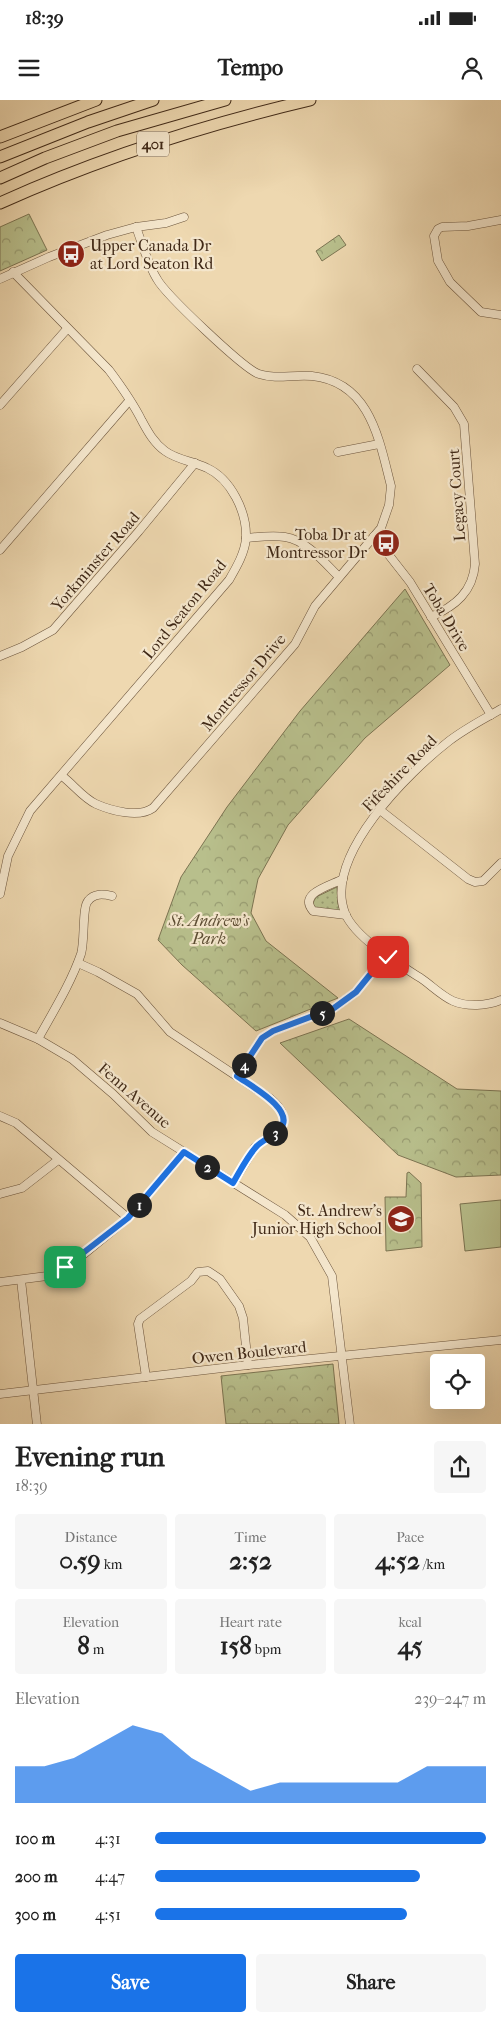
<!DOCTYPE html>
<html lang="en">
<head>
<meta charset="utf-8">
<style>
	:root { --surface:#fff; --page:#f6f6f6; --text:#222; --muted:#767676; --accent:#1a73e8 }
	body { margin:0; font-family:"IM FELL French Canon",serif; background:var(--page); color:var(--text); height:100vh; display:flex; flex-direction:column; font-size:19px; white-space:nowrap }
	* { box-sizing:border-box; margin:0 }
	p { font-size:16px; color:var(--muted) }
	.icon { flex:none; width:28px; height:28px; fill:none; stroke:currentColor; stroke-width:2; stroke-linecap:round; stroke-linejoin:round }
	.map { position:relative; height:1324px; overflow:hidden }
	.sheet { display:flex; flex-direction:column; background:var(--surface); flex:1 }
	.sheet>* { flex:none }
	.controls { position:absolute; left:430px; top:1254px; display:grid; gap:10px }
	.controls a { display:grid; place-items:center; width:55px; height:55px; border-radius:5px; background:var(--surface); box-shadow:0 5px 20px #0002; font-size:25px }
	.pin { position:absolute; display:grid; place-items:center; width:42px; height:42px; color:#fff; margin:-21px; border-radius:10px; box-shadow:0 2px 8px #0006 }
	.km { position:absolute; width:25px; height:25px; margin:-12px; border-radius:50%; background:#222; color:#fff; font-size:14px; line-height:25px; text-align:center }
	.round { display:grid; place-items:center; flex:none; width:52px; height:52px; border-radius:5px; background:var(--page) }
	.overview { display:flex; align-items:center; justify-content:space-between; height:85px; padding:0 15px }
	h1 { font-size:28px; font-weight:700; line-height:38px }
	.figures { display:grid; grid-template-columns:repeat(3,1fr); gap:8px; height:85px; padding:5px 15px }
	.figures div { display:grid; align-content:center; border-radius:5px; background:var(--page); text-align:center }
	.figures b { font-size:25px; font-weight:700 }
	.figures small { font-size:14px; font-weight:400 }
	.figures p { font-size:14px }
	.chart { height:140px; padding:10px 15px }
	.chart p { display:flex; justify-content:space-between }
	.chart svg { width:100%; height:90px; margin-top:5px; fill:var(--accent); opacity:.7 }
	.cta { display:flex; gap:10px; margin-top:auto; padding:10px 15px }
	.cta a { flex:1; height:58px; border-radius:5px; background:var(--accent); color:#fff; font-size:20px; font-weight:700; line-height:58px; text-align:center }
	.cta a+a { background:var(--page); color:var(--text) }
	ul { padding:0 15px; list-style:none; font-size:16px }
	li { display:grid; grid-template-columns:80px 60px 1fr; align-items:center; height:38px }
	li i { height:12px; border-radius:6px; background:var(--accent) }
	.status { display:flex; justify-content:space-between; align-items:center; height:35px; padding:0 25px; background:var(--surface); direction:ltr }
	.status svg { height:14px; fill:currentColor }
	header { display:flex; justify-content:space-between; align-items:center; height:65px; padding:0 15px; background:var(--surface); font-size:22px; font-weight:700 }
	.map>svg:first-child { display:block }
</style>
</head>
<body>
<div class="status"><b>18:39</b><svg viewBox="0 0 49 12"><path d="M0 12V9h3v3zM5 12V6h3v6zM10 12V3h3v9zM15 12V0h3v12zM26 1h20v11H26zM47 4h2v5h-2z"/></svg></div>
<header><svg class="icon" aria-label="menu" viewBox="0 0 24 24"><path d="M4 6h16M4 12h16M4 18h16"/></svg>Tempo<svg class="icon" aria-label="person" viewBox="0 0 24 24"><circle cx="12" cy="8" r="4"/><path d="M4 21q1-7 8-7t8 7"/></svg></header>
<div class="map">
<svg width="501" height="1325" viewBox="0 0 501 1325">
	<defs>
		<pattern id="grass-dots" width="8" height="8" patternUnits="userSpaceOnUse" patternTransform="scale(1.25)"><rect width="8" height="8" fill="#b8bf8c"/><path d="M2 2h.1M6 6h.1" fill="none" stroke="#979b71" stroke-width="1.8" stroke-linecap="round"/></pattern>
		<pattern id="park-crowns" width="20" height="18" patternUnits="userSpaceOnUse" patternTransform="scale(1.25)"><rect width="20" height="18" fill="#b8bf8c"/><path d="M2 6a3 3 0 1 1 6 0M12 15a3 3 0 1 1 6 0" fill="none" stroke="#979b71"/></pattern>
	</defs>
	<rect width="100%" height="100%" fill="#eed8b0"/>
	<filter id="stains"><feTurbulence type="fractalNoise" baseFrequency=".004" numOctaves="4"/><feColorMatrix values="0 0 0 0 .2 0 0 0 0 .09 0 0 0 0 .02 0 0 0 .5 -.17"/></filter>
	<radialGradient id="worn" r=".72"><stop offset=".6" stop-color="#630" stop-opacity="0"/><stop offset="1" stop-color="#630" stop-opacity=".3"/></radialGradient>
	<polygon fill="url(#grass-dots)" stroke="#7c7452" points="337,787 338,804 341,812 315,808 313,803 316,797"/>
	<g fill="url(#park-crowns)" stroke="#7c7452">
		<polygon points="29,114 47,150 0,171 0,127"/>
		<polygon points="339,135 346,145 322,161 316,151"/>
		<polygon points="405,489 450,565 365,638 288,725 258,779 251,813 266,841 338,898 256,931 182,865 158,840 181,777 227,707 300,611"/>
		<polygon points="349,919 457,989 501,991 501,1075 456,1077 398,1055 280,943"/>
		<polygon points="409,1072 421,1083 422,1147 386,1151 385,1097 406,1097 407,1073"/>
		<polygon points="333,1264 339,1324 226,1324 221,1276"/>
	</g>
	<polygon fill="#b8bf8c" stroke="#7c7452" points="501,1100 501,1147 465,1151 460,1104"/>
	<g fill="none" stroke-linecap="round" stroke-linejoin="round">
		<g stroke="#6c553d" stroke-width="9">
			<g id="minor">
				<polyline points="501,120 468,126 442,127 438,129 434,136 438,161 450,182 481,212 501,215"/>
				<polyline points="0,179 49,157 107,135 136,127 166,123 184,117"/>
				<path d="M 417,269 L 454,307 L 464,324 L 475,464 C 473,492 455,506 431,517"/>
				<polyline points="0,305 67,229"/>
				<polyline points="338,352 379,344"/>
				<polyline points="374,436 410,482 491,615"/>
				<path d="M 246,438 C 259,437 272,435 285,437 C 306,440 324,462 338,476"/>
				<polyline points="0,450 129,301"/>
				<polyline points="0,556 22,547 53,530 139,431 195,363"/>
				<path d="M 501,609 C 484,619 466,628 449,641 C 409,672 323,756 345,813 C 355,838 400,865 422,879 C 432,886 442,896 453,901 C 467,907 487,906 501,900"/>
				<path d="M 62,676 C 73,684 83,698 96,704 C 112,711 139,718 153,708 L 295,544 L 315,506 L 381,428 L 389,405 L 391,386 C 379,339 370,282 312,276 C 294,274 277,280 259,274 C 245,270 165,194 157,179 C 148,165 142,143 136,127"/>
				<polyline points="380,710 468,779 475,782 483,781 501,763"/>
				<path d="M 343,779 C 330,786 298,793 313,811 L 346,815"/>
				<path d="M 0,794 L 8,756 L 30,711 L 229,480 C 236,468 245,453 246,438 C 247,412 231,379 207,368 C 193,361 177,360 165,351 C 154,343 148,332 142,321 C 133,303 121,286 109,270 L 13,172"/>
				<path d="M 78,863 L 98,872 L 137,894 L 170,932 L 271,999 C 280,1007 286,1015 282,1027 L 255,1047 L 233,1083"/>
				<polyline points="0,923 38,939 72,959 113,994 152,1032 285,1115 310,1137 332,1176 350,1325"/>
				<path d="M 38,939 C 53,912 71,883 81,854 C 85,841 82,807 88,801 C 94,793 103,794 112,796"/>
				<polyline points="237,976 262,938 273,931 334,908 356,892 386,855"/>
				<polyline points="0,1016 16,1023 128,1118"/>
				<polyline points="0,1094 22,1088 58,1060"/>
				<polyline points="21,1180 37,1325"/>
				<polyline points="0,1182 47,1176 73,1163 128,1118 184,1052"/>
				<polyline points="146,1277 138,1224 140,1219 191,1181 198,1172 208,1171 220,1179 239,1206 243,1218 248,1265"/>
				<polyline points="0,1294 248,1265 501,1240"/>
			</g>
		</g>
		<g stroke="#402917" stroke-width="13">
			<g id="highway">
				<polyline points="0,37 96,0"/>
				<polyline points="0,57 88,22 153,0"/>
				<polyline points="0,78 45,58 117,31 225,0"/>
				<path d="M 0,103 C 100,58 204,25 310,0"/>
			</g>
		</g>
		<use href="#minor" stroke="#f4e6cc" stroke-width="8"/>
		<use href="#highway" stroke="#eed8b0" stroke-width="11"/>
	</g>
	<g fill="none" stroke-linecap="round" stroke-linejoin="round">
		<g stroke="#fff" stroke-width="10">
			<path id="route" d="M 65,1167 L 128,1118 L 184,1052 L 233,1083 C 240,1071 247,1057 256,1047 C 263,1039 274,1037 280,1029 C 297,1010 249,985 237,976 L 262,938 L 273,931 L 334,908 L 356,892 L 386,855 L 388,857"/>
		</g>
		<use href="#route" stroke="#1a73e8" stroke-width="6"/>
	</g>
	<defs>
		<g id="bus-disc" transform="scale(1.4375)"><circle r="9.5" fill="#8f2418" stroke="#f4e6cc"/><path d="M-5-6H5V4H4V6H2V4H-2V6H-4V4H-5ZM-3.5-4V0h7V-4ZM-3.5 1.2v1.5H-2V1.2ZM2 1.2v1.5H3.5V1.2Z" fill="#fff"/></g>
		<g id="school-disc" transform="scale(1.4375)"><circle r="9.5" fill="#8f2418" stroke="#f4e6cc"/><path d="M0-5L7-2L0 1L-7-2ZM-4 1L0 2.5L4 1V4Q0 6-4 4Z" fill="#fff"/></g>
	</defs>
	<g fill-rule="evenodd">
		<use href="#bus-disc" x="71" y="154"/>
		<use href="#bus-disc" x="386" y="443"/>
		<use href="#school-disc" x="401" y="1119"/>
	</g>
	<g text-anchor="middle" stroke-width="4.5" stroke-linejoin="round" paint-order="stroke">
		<rect fill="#f4e6cc" stroke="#76624d" stroke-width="1" x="137" y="31.5" width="32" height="25" rx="4"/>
		<g font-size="15" font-weight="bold" fill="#402917">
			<text x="153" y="49">401</text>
		</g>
		<g font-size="16" fill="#402917" stroke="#f4e6cc" text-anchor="end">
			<text x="90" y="151" text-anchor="start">Upper Canada Dr<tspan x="90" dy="18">at Lord Seaton Rd</tspan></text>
			<text x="367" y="440">Toba Dr at<tspan x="367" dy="18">Montressor Dr</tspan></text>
			<text x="382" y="1116">St. Andrew's<tspan x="382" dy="18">Junior High School</tspan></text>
		</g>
		<g font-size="16" fill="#402917" stroke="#f4e6cc">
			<text transform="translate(456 395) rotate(-94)" y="6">Legacy Court</text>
			<text transform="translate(95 461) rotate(-49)" y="6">Yorkminster Road</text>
			<text transform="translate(184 509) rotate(-51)" y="6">Lord Seaton Road</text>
			<text transform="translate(447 517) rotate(59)" y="6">Toba Drive</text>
			<text transform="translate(243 582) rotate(-50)" y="6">Montressor Drive</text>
			<text transform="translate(399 673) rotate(-46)" y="6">Fifeshire Road</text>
			<text transform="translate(135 995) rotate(41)" y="6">Fenn Avenue</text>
			<text transform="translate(249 1252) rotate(-6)" y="6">Owen Boulevard</text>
		</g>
		<g font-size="16" font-style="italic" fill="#5e4e34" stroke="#f4e6cc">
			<text x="209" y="826">St. Andrew’s<tspan x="209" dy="18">Park</tspan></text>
		</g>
	</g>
	<rect width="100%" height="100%" filter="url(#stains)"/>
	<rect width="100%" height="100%" fill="url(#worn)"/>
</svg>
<div class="controls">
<a><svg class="icon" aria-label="locate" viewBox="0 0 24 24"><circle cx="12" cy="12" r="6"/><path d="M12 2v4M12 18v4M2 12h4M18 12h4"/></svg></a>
</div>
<div class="pin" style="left:65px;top:1167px;background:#1e9e55"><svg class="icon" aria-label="arrive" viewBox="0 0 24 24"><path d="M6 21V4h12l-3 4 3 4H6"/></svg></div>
<div class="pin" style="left:388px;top:857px;background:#d93025"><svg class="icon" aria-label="check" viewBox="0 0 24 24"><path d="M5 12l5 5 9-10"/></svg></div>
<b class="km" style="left:139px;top:1105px">1</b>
<b class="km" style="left:207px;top:1067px">2</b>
<b class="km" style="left:275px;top:1033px">3</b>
<b class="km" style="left:244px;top:965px">4</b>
<b class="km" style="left:322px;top:913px">5</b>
</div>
<section class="sheet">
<div class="overview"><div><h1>Evening run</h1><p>18:39</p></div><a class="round"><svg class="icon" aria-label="share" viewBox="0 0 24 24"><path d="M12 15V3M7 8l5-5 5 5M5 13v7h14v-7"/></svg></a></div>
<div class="figures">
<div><p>Distance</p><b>0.59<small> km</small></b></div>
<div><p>Time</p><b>2:52</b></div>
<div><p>Pace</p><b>4:52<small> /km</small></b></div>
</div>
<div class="figures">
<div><p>Elevation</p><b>8<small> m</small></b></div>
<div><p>Heart rate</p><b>158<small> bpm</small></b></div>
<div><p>kcal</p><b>45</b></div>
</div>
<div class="chart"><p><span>Elevation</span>239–247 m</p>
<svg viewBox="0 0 160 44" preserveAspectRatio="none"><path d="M0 44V26L10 26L20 22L30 14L40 6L50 10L60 22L70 30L80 38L90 34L100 34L110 34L120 34L130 34L140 26L150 26L160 26V44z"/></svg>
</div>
<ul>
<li><b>100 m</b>4:31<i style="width:100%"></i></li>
<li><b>200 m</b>4:47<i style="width:80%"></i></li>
<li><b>300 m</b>4:51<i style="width:76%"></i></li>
</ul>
<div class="cta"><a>Save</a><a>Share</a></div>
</section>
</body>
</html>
